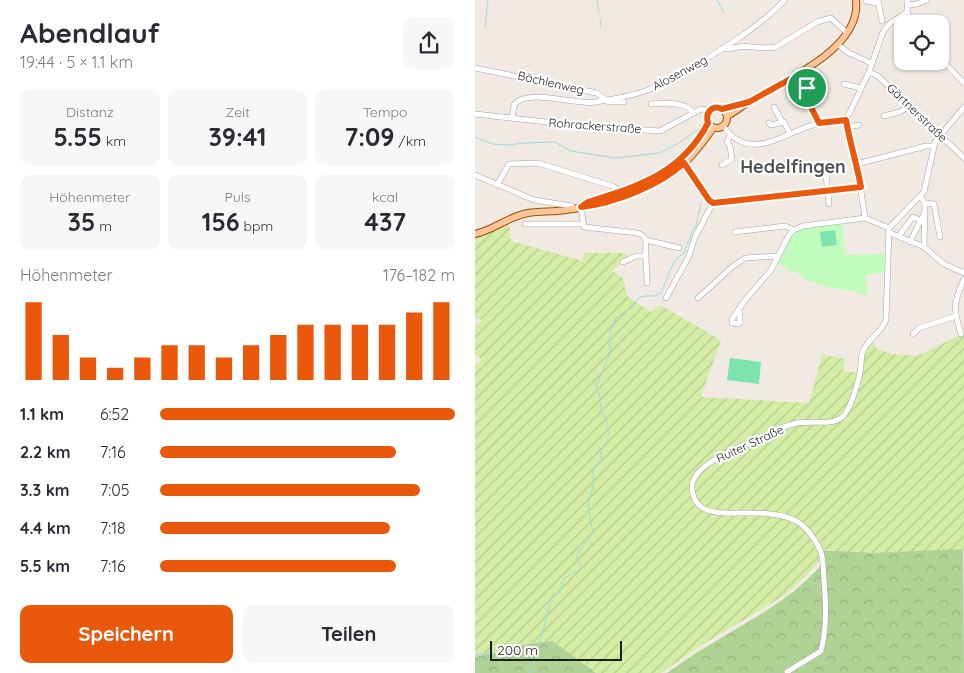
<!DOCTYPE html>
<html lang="de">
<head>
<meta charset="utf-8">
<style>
	:root { --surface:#fff; --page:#f7f7f7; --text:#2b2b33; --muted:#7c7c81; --accent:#ea580c }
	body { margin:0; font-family:Quicksand,sans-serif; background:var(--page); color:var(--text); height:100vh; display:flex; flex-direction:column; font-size:19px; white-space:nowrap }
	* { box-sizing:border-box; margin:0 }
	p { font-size:16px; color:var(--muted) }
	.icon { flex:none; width:28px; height:28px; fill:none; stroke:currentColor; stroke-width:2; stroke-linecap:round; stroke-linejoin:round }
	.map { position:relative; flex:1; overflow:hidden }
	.panel { display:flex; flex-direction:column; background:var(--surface); width:475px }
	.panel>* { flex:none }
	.fabs { position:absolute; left:419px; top:15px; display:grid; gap:10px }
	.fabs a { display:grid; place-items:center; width:55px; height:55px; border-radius:10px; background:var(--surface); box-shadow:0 1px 4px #0004; font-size:25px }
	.scale { position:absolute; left:15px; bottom:12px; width:132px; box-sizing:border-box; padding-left:5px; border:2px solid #1e1e1e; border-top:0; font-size:14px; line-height:18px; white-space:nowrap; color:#1e1e1e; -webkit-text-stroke:4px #fff; paint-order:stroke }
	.pin { position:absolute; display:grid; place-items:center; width:42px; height:42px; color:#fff; margin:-21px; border:2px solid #fff; border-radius:50%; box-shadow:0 1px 5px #0007 }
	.round { display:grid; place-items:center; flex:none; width:52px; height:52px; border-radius:10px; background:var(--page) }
	.summary { display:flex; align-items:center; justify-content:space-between; height:85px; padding:0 20px }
	h1 { font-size:28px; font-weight:700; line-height:38px }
	.figures { display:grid; grid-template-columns:repeat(3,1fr); gap:8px; height:85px; padding:5px 20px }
	.figures div { display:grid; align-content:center; border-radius:10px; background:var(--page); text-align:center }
	.figures b { font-size:25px; font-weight:700 }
	.figures small { font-size:14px; font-weight:400 }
	.figures p { font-size:14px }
	.chart { height:140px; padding:10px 20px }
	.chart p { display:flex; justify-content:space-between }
	.chart svg { width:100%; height:90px; margin-top:5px; stroke:var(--accent); stroke-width:6 }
	.button { display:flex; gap:10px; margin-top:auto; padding:10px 20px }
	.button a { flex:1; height:58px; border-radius:10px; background:var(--accent); color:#fff; font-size:20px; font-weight:700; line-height:58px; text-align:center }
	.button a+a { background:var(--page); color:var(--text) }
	ul { padding:0 20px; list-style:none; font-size:16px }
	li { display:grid; grid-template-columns:80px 60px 1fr; align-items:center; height:38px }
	li i { height:12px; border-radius:6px; background:var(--accent) }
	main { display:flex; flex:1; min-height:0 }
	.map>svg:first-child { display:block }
</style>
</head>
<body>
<main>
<section class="panel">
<div class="summary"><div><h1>Abendlauf</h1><p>19:44 · 5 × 1.1 km</p></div><a class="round"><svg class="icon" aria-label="share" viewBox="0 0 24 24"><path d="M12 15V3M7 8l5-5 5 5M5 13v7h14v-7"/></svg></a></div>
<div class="figures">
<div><p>Distanz</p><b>5.55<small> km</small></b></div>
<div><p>Zeit</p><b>39:41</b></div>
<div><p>Tempo</p><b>7:09<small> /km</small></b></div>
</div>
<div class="figures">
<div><p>Höhenmeter</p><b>35<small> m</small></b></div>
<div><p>Puls</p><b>156<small> bpm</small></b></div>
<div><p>kcal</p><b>437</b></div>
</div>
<div class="chart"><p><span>Höhenmeter</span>176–182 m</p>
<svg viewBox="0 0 160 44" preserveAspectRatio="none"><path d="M5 44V6M15 44V22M25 44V33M35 44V38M45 44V33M55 44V27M65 44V27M75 44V33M85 44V27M95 44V22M105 44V17M115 44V17M125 44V17M135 44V17M145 44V11M155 44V6"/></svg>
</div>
<ul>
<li><b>1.1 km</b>6:52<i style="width:100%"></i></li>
<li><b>2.2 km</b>7:16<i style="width:80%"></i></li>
<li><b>3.3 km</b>7:05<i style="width:88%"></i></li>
<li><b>4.4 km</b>7:18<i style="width:78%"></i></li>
<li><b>5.5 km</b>7:16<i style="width:80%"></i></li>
</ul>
<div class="button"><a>Speichern</a><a>Teilen</a></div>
</section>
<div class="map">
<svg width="489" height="673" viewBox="0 0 489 673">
	<defs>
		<pattern id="forest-crowns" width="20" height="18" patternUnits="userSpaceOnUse" patternTransform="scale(1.25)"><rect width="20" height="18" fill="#afd295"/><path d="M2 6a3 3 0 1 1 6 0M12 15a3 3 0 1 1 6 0" fill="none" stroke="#96b480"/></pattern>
		<pattern id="garden-furrows" width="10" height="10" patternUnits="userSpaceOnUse" patternTransform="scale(1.25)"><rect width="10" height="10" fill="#d3eda5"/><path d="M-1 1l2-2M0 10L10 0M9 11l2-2" fill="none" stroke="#b5cb8e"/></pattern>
	</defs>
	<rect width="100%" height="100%" fill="#f0eae3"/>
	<g fill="url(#forest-crowns)">
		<path d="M 488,549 L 489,673 L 192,673 C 205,664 217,655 231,647 C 274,620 313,603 347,564 L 346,551 Z"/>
		<polygon points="77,640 121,673 0,673 0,657 47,645"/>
	</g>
	<polygon fill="#c0fdbd" points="367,221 370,255 410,254 409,273 390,274 393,297 379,291 353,287 332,280 320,271 316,271 301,261 319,230"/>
	<polygon fill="url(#garden-furrows)" points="34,224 36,241 108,261 109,253 150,253 153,260 145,264 137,271 148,278 152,296 176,312 185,305 246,340 226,397 334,403 347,355 370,359 368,371 385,373 387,354 396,338 402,349 418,354 442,356 485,335 489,335 489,549 399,553 343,550 345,560 333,574 310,595 227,645 186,673 122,673 77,641 47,645 0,657 0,365 7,360 0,354 0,326 8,320 0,318 0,236 13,233"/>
	<g fill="#7ce4ad">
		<polygon points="360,230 362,245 347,247 345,232"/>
		<polygon points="255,358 286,362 284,384 252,380"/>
	</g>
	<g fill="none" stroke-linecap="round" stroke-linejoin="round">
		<g stroke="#a0dae0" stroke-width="1">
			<polyline points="122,0 124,12"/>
			<polyline points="242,0 249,13"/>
			<polyline points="125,20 126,27"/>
			<polyline points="10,28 13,0"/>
			<polyline points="0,137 18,144 32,145 50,143 80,142 96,151 140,158 184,153 202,144 224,129"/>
			<polyline points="0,656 39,645"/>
			<polyline points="54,673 62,654 77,596 85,592 88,579 106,569 101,555 118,533 113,506 118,485 118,468 127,461 125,450 133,441 133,424 126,412 125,397 121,386 135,353 135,332 141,318 157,307 163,298 170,296 179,296 186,293 195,270 202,258 209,253 217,232 221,226 226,203"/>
		</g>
		<g stroke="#a5a5a5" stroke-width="6">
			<g id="minor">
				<polyline points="403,0 407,21"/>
				<polyline points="433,0 432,12 437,24"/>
				<polyline points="391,1 402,3"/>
				<polyline points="433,5 442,4 452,0"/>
				<polyline points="366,47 374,53 396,63"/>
				<path d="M 248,48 C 254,51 257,48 263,47 C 276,45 288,50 301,47 L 342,22 L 356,18 L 372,33"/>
				<polyline points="465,58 489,83"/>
				<polyline points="0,68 122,93 133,102 149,102"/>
				<polyline points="328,72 337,107 343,123"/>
				<polyline points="394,72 403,76 489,158"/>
				<polyline points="369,84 386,88"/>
				<path d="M 176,104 C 188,103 211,101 219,113"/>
				<polyline points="299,107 307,122"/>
				<polyline points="0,114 108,126 185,131 226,109 234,110"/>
				<polyline points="409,116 425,112 434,106"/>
				<path d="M 37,118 L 39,105 C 51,87 102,106 121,102 C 137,99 157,96 173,90 C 186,85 198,77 210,71 C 245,51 282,29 310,0"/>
				<polyline points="371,120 394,72 408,32 414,24 432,12"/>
				<polyline points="371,120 374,136 382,164 390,218 414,228"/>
				<polyline points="294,123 296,125 309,122 315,134"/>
				<path d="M 248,125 C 274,166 312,130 345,123 C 353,120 363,121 371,120"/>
				<polyline points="372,127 384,125"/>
				<polyline points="208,162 234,200 238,203 386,187"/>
				<polyline points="382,164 451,146 459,146"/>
				<polyline points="247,165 257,159 255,146 252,142 255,136"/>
				<polyline points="0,175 59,200 97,206 99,209"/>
				<polyline points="351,175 354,204"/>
				<polyline points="22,185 34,164 63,163 137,186 141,188 145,197"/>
				<polyline points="445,196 450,203 449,247 469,264 489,273"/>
				<polyline points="450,203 459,204 465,237"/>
				<path d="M 106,207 L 109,227 L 162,233 L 167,235 L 171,240 C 170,255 172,269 172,283"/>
				<polyline points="50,224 108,224"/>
				<polyline points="260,232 310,226 319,230"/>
				<polyline points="413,232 449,247"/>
				<polyline points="424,236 438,217 445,220"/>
				<polyline points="171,240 204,248"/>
				<polyline points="435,242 449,214"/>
				<polyline points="148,262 161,256 170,256"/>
				<polyline points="191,298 214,256 220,237 238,203"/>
				<polyline points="223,298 257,267 270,258 303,256"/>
				<polyline points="264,309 265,322 263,324 257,323 257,319 271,299 296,270 314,235 319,230 328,226 390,218"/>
				<polyline points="438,334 444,328 481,316"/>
				<path d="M 486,334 C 478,308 478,304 489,279"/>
				<path d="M 312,672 L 346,651 C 352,627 351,604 349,580 C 348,571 349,558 345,550 C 341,540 331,526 321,521 C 309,514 291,513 277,513 C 256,512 220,520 217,489 C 215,465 262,449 280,440 C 293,434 307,426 322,423 C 335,420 355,426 366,418 C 375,412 383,383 385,373 C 386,367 386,360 387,354 C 391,339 406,334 411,320 L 414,228 L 449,192 L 460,142 L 489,107"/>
			</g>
		</g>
		<g stroke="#985100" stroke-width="8">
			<g id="major">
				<circle cx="242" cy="118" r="10"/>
				<polyline points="247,109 272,102"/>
				<path d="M 252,116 C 260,112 267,106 274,102 C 308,81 387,49 381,0"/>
				<path d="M 161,187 C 193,173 217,154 233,123"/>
				<path d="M 0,234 C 19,230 34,216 53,213 C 65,211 78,212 91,210 C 123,206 171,192 198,173 C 214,161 227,144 238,128"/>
			</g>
		</g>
		<use href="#minor" stroke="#fff" stroke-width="5"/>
		<use href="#major" stroke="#ffc599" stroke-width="6"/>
	</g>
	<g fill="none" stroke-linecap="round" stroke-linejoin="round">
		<g stroke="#fff" stroke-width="10">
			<path id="route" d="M 328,72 L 336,107 L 344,123 L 371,120 C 375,143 382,165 386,187 L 238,203 L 234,200 L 209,163 C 184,186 139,203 106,207 L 113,202 C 164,186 206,174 233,123 C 230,113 237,104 247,109 L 274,102 Z"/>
		</g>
		<use href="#route" stroke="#ea580c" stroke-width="6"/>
	</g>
	<g text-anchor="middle" stroke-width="4.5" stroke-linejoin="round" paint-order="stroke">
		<g font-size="12" fill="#1e1e1e" stroke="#fff">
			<text transform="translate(205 73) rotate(-28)" y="4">Alosenweg</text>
			<text transform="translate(76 83) rotate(13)" y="4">Bächlenweg</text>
			<text transform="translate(442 113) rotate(44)" y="4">Gärtnerstraße</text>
			<text transform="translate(120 126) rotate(4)" y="4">Rohrackerstraße</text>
			<text transform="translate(275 444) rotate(-25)" y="4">Ruiter Straße</text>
		</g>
		<g font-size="18" font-weight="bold" fill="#515151" stroke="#fff">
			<text x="318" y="173">Hedelfingen</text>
		</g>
	</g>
</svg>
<div class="fabs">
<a><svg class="icon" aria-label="locate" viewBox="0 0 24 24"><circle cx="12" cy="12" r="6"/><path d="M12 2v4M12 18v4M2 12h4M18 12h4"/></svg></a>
</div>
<div class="scale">200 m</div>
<div class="pin" style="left:332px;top:88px;background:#1e9e55"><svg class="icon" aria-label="arrive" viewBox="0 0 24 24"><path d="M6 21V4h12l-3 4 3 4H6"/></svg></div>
</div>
</main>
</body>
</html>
